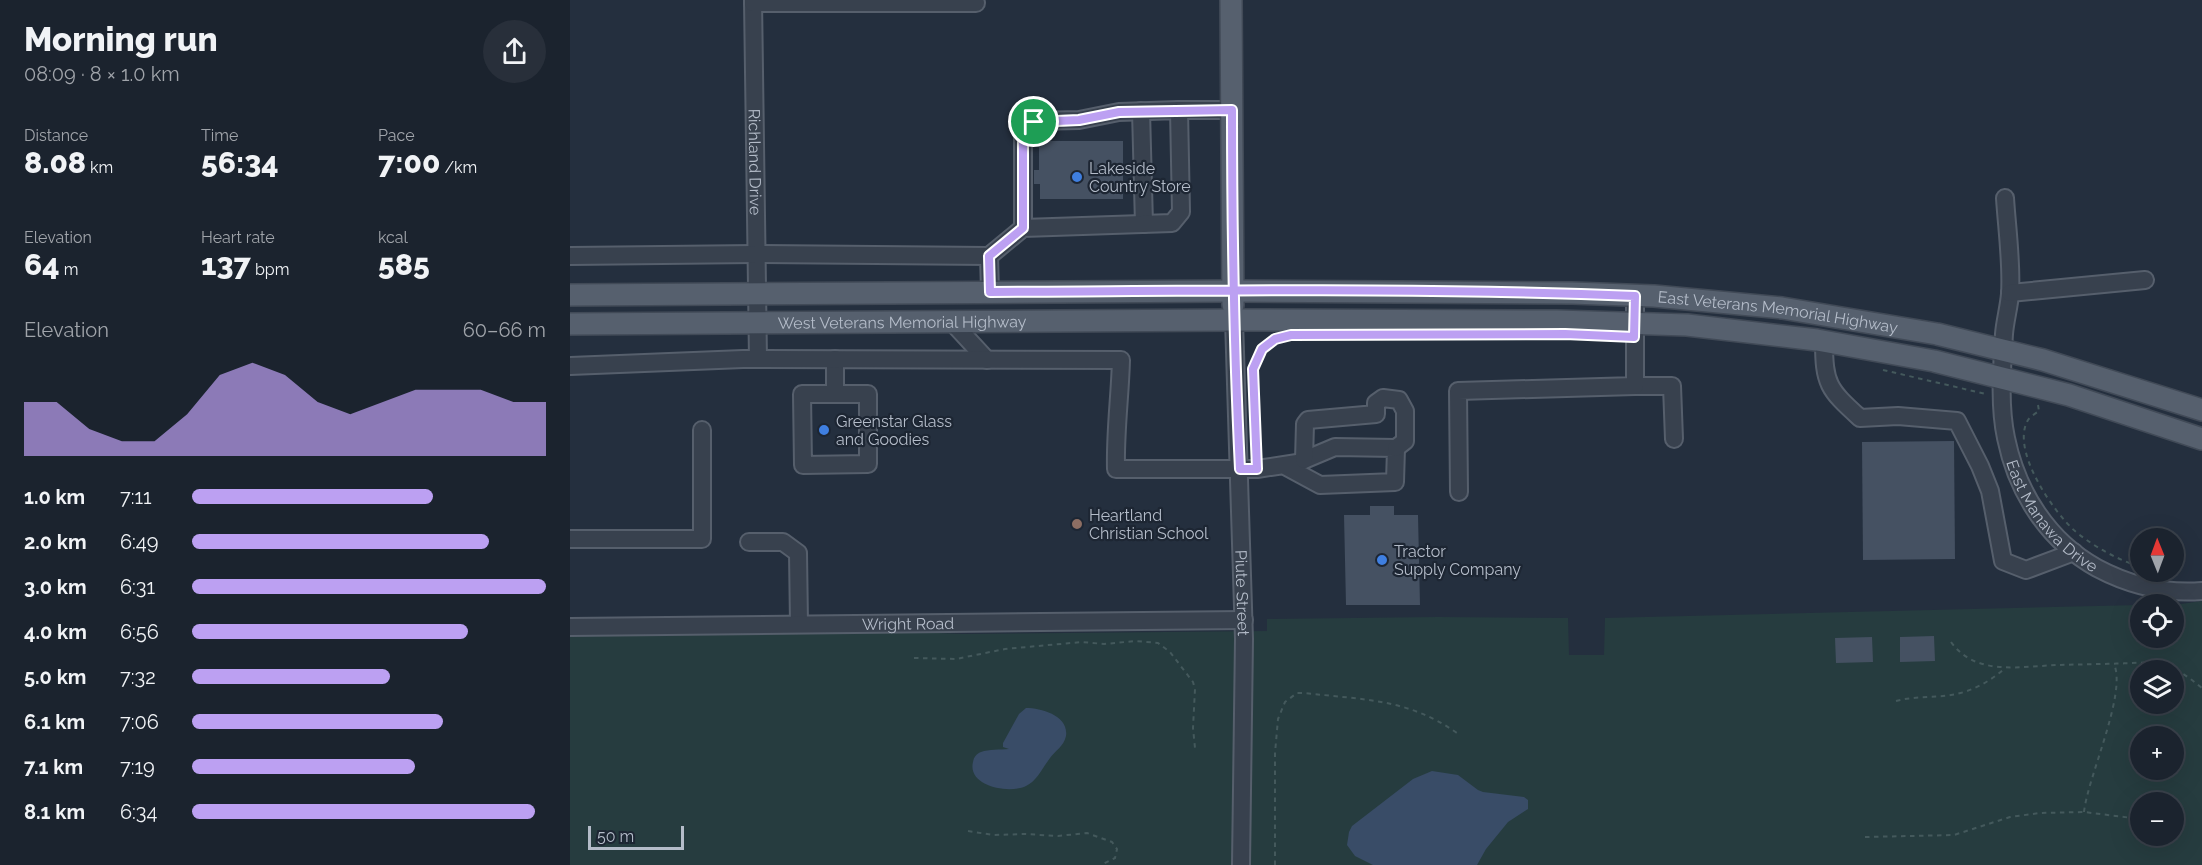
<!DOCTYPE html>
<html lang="en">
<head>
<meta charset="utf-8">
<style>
	:root { --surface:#1b232e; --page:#282f3a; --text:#f1f3f6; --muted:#a0a4aa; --line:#39404a; --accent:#bca0f2 }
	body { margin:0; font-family:Raleway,sans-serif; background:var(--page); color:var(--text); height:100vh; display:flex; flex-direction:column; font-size:22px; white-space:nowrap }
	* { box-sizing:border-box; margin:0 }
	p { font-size:20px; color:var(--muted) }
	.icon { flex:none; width:33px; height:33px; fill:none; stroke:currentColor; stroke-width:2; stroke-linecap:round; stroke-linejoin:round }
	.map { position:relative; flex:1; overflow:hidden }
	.panel { display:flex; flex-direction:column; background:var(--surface); width:570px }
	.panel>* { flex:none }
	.needle { width:39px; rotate:359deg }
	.buttons { position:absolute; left:1560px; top:528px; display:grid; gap:12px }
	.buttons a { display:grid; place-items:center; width:54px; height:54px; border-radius:50%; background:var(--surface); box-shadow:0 6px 24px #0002,0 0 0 2px var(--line); font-size:30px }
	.scale { position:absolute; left:18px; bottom:15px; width:96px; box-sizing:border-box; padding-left:6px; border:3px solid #b4bcc9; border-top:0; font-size:16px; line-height:21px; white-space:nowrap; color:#b4bcc9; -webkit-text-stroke:4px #1d2633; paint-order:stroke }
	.pin { position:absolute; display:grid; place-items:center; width:51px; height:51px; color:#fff; margin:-26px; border:3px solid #fff; border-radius:50%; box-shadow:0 2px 6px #0007 }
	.round { display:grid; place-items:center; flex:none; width:63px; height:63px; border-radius:32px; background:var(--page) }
	.overview { display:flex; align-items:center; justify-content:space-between; height:102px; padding:0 24px }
	h1 { font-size:33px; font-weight:800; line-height:45px }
	.metrics { display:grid; grid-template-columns:repeat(3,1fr); gap:9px; height:102px; padding:6px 24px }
	.metrics div { display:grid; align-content:center }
	.metrics b { font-size:30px; font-weight:800 }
	.metrics small { font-size:16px; font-weight:400 }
	.metrics p { font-size:16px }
	.chart { height:168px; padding:12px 24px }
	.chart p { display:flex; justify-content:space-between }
	.chart svg { width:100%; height:108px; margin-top:6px; fill:var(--accent); opacity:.7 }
	ul { padding:0 24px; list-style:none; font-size:20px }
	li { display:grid; grid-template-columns:96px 72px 1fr; align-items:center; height:45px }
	li i { height:15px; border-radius:8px; background:var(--accent) }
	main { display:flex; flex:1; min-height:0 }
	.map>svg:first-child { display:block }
</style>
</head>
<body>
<main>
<section class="panel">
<div class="overview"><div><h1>Morning run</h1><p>08:09 · 8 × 1.0 km</p></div><a class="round"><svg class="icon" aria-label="share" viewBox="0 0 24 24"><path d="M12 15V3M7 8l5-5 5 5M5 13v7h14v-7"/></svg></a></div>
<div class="metrics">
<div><p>Distance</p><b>8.08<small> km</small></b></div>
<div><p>Time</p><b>56:34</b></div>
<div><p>Pace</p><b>7:00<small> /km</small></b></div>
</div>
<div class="metrics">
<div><p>Elevation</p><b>64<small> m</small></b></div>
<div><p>Heart rate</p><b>137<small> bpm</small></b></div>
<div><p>kcal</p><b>585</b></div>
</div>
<div class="chart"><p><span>Elevation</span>60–66 m</p>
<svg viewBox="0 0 160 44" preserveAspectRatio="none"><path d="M0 44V22L10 22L20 33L30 38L40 38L50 27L60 11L70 6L80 11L90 22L100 27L110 22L120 17L130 17L140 17L150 22L160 22V44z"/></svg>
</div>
<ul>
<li><b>1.0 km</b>7:11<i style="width:68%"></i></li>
<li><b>2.0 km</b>6:49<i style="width:84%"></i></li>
<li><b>3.0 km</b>6:31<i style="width:100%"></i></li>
<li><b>4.0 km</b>6:56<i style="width:78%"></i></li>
<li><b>5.0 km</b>7:32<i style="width:56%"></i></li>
<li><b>6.1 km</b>7:06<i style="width:71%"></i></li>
<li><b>7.1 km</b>7:19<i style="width:63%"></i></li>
<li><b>8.1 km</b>6:34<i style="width:97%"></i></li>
</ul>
</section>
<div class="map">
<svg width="1632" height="865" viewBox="0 0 1632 865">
	<rect width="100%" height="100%" fill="#242f3e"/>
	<path fill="#263c3f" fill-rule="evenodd" d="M 1632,601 L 1632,865 L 0,865 L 0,635 L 320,631 L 393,634 L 697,631 L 697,619 L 868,617 L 998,618 L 999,655 L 1034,655 L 1035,618 L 1570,605 L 1570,638 L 1604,638 L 1604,605 ZM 1570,670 L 1604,670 L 1604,704 L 1570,704 ZM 1570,736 L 1604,736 L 1604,770 L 1570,770 ZM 1570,802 L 1604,802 L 1604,836 L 1570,836 Z"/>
	<g fill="#394c67">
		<path d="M 456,708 C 472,708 499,716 496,736 C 494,746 485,751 480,758 C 473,767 467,781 456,786 C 440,794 397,787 403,762 C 404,757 406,754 411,752 C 419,749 430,750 439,749 L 433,747 L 433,743 L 449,714 Z"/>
		<polygon points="862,771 888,775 908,790 913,792 954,797 958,800 958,809 938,822 916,849 907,865 803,865 785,856 777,845 779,832 782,826 843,779"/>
	</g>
	<g fill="#455162">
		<polygon points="469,141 553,141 553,199 470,199 470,184 464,184 464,170 469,170"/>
		<polygon points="1384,441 1385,559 1293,560 1292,442"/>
		<polygon points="800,506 824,506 824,515 848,515 850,605 776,605 774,515 800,515"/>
		<polygon points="1364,636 1365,661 1330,662 1330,637"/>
		<polygon points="1302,637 1303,662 1266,663 1265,638"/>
	</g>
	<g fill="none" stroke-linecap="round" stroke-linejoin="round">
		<g stroke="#565f6c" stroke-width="20">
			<g id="minor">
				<path id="s1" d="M 183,0 L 188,359"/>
				<polyline points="183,3 406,3"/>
				<polyline points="609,110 662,110"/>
				<polyline points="571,111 574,224"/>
				<path id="s2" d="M 1435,198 C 1437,229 1442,264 1440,294 C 1439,307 1435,321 1434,334 C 1432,368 1429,405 1436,438 C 1447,492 1478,541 1527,568 C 1559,585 1595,594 1632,591"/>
				<polyline points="0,256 185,254 419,256 420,292"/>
				<polyline points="419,256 453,228 602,223 611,212 609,110 549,112 509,120 464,121 453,130 453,228"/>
				<polyline points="1440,293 1575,280"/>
				<path id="s3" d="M 664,320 L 674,639 L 671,865"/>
				<polyline points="382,322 417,360"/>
				<path d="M 1254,341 C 1254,384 1258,389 1290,418 L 1328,416 L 1387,421 L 1410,466 L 1420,491 L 1433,561 L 1456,570 L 1504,552"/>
				<polyline points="265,359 265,394"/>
				<path d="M 0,366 L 173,359 L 551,360 C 550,397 545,432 546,469 L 687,469 L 727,463 L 765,447 L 826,448 L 825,482 L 750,485 L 713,465"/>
				<polyline points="1065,386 1102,386 1104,439"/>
				<polygon points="232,394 298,394 298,464 233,465"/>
				<polyline points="734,460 735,424 738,420 806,414 806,403 813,398 829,400 835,411 835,441 826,448"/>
				<polyline points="889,492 888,391 1065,386 1065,295"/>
				<polyline points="0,539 132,539 132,430"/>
				<polyline points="179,542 213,542 228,553 229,624"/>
				<path id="s4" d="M 0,627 L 674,620"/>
			</g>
		</g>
		<g stroke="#414a57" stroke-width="24">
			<g id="major">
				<polyline points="661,0 663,305"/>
				<path id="s5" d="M 0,295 L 663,291 L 1002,293 L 1084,296 L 1212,308 L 1367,334 L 1473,360 L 1632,410"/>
				<path id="s6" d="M 0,324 L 664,320 L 987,321 L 1117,325 L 1247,340 L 1364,361 L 1499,395 L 1632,439"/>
			</g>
		</g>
		<g stroke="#44595c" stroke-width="2" stroke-dasharray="4.5 4.5" stroke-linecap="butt">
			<polyline points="1313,370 1416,394"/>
			<path d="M 1468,405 L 1469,411 C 1466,413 1460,417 1458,420 C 1440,450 1484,513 1506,532 C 1526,548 1547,559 1570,567"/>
			<polyline points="686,453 683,370 692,349 708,338"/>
			<polyline points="1584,572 1602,575"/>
			<path d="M 1381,642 C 1406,677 1451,666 1489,665 C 1520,664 1551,664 1582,662 C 1602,665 1616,675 1632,688"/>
			<polyline points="344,658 386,659 435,649 512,642 534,644 566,641 588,643 600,652 623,682 625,689 623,728 625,748"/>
			<path d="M 1326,701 C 1344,696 1363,698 1381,695 C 1401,692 1421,681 1435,668"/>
			<path d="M 1514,812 C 1518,776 1557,694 1544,664"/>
			<polyline points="398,831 423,835 455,834 488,836 517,833 542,842 547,849 545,858 531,865"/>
			<polyline points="1295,837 1384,835 1440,817 1470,813 1514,812 1570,819"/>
			<path d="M 705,865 L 705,753 L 708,719 L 715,702 L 727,693 L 735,693 C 793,700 837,698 887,733"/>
		</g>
		<use href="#minor" stroke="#38414e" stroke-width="16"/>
		<use href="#major" stroke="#56606e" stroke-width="21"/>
	</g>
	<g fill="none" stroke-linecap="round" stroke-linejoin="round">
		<g stroke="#fff" stroke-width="12">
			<path id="route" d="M 464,122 L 509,120 L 549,112 L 662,110 C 662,230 664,349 670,469 L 687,469 L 683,369 L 692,349 L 705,339 L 721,335 L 995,334 L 1064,337 L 1065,296 C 850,287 634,291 420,292 L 419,256 L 453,228 L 453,130 L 464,122"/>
		</g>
		<use href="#route" stroke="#bca0f2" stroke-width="8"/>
	</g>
	<g fill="#3f7fe0" stroke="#1d2633" stroke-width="2">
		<circle cx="507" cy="177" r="6"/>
		<circle cx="254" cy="430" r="6"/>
		<circle cx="812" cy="560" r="6"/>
	</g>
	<circle fill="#8d6e63" stroke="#1d2633" stroke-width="2" cx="507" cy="524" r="6"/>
	<g text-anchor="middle" stroke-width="4.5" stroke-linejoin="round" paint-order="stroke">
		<g font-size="16" fill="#b4bcc9" stroke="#1d2633">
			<text dy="6" stroke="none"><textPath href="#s1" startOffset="162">Richland Drive</textPath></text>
			<text dy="6" stroke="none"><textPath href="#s5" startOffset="1209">East Veterans Memorial Highway</textPath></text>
			<text dy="6" stroke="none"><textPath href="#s6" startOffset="332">West Veterans Memorial Highway</textPath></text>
			<text dy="6" stroke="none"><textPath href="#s2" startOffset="334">East Manawa Drive</textPath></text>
			<text dy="6" stroke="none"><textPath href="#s3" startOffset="273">Piute Street</textPath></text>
			<text dy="6" stroke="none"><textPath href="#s4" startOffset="338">Wright Road</textPath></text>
		</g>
		<g font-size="16" fill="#b4bcc9" stroke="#1d2633" text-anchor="start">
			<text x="519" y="174">Lakeside<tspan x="519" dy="18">Country Store</tspan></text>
			<text x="266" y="427">Greenstar Glass<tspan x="266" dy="18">and Goodies</tspan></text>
			<text x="519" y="521">Heartland<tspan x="519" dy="18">Christian School</tspan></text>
			<text x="824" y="557">Tractor<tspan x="824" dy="18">Supply Company</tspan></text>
		</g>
	</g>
</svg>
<div class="buttons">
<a><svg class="needle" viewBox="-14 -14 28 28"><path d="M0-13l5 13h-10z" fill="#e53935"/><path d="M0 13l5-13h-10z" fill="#a0a4aa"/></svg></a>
<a><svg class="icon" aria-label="locate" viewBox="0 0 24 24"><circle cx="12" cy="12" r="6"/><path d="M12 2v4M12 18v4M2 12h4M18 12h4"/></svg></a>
<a><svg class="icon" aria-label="layers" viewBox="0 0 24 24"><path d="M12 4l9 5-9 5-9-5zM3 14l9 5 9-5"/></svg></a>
<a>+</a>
<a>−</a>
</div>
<div class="scale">50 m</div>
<div class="pin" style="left:464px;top:122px;background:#1e9e55"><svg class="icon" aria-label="arrive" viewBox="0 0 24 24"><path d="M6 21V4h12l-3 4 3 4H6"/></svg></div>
</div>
</main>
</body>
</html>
